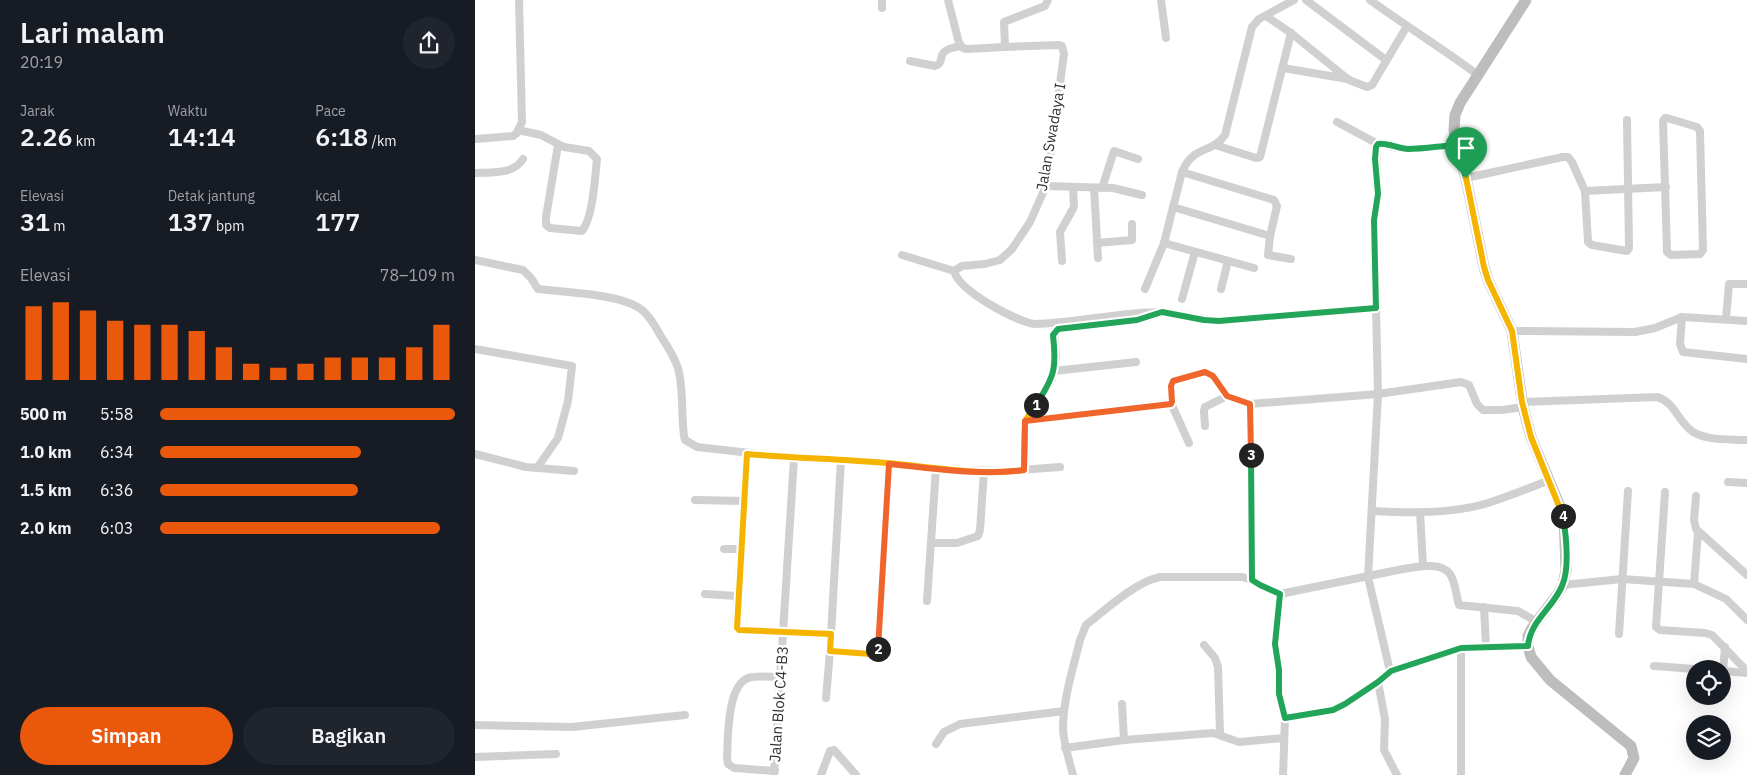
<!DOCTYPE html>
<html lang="id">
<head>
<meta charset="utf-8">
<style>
	:root { --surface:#171b24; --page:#20242c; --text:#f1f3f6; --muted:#9ea1a6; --accent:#ea580c }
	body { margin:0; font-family:"IBM Plex Sans",sans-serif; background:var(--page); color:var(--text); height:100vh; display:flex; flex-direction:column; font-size:19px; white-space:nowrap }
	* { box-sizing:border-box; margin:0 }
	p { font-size:16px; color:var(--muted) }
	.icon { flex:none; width:28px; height:28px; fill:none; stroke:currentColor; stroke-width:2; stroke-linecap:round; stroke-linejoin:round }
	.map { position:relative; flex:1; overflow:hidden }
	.side { display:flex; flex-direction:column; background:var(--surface); width:475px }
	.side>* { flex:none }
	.fabs { position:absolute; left:1211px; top:660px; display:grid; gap:10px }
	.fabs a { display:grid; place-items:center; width:45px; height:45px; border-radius:50%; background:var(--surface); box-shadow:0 5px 20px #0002; font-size:25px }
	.pin { position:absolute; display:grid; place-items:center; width:42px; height:42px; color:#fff; margin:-51px -21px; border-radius:50% 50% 50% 0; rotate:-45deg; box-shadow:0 0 5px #0007 }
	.pin .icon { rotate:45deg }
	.km { position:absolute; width:25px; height:25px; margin:-12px; border-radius:50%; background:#222; color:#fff; font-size:14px; line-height:25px; text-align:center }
	.round { display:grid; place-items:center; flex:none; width:52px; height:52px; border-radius:26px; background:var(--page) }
	.overview { display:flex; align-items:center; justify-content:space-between; height:85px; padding:0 20px }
	h1 { font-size:28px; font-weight:600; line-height:38px }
	.figures { display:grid; grid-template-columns:repeat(3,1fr); gap:8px; height:85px; padding:5px 20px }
	.figures div { display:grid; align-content:center }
	.figures b { font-size:25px; font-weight:600 }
	.figures small { font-size:14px; font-weight:400 }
	.figures p { font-size:14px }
	.chart { height:140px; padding:10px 20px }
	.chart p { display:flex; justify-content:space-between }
	.chart svg { width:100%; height:90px; margin-top:5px; stroke:var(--accent); stroke-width:6 }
	.primary-button { display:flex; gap:10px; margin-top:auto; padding:10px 20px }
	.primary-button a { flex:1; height:58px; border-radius:30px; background:var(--accent); color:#fff; font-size:20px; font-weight:600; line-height:58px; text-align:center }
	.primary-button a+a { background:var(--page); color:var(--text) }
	ul { padding:0 20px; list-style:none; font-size:16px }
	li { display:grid; grid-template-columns:80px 60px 1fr; align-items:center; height:38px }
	li i { height:12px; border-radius:6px; background:var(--accent) }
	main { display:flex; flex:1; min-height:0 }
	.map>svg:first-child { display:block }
</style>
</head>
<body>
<main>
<section class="side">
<div class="overview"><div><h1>Lari malam</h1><p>20:19</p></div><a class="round"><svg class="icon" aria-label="share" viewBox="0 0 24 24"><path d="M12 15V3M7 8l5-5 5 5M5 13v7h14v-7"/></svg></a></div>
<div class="figures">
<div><p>Jarak</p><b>2.26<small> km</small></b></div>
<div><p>Waktu</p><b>14:14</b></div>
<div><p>Pace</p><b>6:18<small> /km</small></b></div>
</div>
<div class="figures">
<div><p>Elevasi</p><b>31<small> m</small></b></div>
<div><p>Detak jantung</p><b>137<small> bpm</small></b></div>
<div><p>kcal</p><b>177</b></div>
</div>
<div class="chart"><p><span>Elevasi</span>78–109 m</p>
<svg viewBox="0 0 160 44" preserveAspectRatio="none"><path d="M5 44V8M15 44V6M25 44V10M35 44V15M45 44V17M55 44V17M65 44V20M75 44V28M85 44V36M95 44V38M105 44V36M115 44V33M125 44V33M135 44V33M145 44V28M155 44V17"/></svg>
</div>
<ul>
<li><b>500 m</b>5:58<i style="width:100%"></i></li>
<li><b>1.0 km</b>6:34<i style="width:68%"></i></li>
<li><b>1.5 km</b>6:36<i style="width:67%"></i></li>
<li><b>2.0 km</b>6:03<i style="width:95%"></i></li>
</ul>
<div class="primary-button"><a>Simpan</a><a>Bagikan</a></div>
</section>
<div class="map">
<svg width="1272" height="775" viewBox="0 0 1272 775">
	<rect width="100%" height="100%" fill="#fff"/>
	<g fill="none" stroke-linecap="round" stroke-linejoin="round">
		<g stroke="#d0d0d0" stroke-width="8">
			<polyline points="473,0 484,43 488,48 492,49 530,47 529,22 570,6 573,0"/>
			<polyline points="686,0 691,38"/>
			<polyline points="831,0 911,60"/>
			<path d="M 895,0 C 931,26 968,49 1003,75"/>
			<polyline points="407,8 407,0"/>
			<polyline points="791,16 816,33 874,80 892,87 897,85 932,26"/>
			<path d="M 530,47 L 583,45 L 587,46 L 589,54 L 571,186 L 555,222 L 537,249 L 525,260 L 510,264 L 487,266 L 479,271 C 484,291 539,320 559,324 C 602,323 644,312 687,312 C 706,313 725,320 744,321 L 901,308"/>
			<path d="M 435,61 L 460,66 C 469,63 464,57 469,52 C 473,48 481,47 486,46"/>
			<polyline points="808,68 873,79"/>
			<polygon points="1190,118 1192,118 1222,127 1225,131 1228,250 1225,254 1196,255 1192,252 1188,121"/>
			<polyline points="862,122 903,144"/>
			<path d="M 43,130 L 66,135 L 89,147 L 114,151 L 122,159 C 120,177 118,218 107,231 L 75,228 L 71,225 L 71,217 L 83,145"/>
			<polyline points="0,139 38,136 42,133 47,122 44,0"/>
			<polyline points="740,145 781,158 785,157 816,33"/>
			<polyline points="707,172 799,200 802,206 795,236"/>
			<path d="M 0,173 C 17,172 38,175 48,159"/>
			<polyline points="991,178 1088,157 1093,157 1097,162 1110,191 1113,242 1117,245 1152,251 1154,248 1152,120"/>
			<polyline points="571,186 638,188 667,195"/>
			<polyline points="619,188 623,258"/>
			<polyline points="627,188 639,151 663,159"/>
			<polyline points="1110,191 1191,187"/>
			<polyline points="698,207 795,236 793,255 816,259"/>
			<polyline points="622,243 657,240 657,224"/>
			<polyline points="689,243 779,268"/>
			<polyline points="427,255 479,271"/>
			<path d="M 0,260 L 48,270 L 56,278 L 63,289 C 88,292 148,294 167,310 C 176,317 181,328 187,338 C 193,347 199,357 203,368 C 209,390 206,414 209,436 L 210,440 L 222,447 L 319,458 L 366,460 L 480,470 L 530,471 L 585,467"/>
			<polyline points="587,261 585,232 599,207 598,187"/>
			<path d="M 670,289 L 689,243 L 707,172 C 718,145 737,154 750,135 L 777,27 L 784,19 L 819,0"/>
			<polyline points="746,289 753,261"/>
			<polyline points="707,299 720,252"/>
			<polyline points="1207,317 1205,344 1208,352 1272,359"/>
			<polyline points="1251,319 1254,284 1272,284"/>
			<polyline points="1037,331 1160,332 1180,328 1207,317 1272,321"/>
			<polyline points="0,349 97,366 93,401 83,438 62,468"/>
			<polyline points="579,371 661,362"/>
			<path d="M 1047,402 L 1182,397 C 1199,401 1203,422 1218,432 C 1233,441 1255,439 1272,440"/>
			<polyline points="696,403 714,443"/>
			<polyline points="775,404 777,580"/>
			<polyline points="550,421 696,403 697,402 696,386 698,381 730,372 738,376 752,396 775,404 903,394 986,382 994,385 1002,404 1008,410 1027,410 1048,407"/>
			<polyline points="730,426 729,411 730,407 752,396"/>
			<polyline points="0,454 51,467 99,471"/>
			<polyline points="272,454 261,625 264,630 356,634 366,460"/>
			<polyline points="549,470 550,421 577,379 581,356 579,332 583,329 592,327 675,317"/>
			<polyline points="1253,482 1272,483"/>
			<polyline points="1190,492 1181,627 1185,630 1230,633 1237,635 1272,671"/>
			<polyline points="1221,496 1219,520 1221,529 1272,575"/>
			<polyline points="220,500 269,501"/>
			<path d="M 897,511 C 934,513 976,514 1013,503 C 1034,496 1054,488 1075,480"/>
			<polyline points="945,512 948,566"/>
			<polyline points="456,543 482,543 503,536 505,530 509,471"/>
			<polyline points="249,549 267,549"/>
			<polyline points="1219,584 1223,532"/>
			<polyline points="1088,585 1147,579 1219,584 1251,599 1272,620"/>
			<polyline points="230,594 262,596"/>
			<polyline points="805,594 800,644 804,670 804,694 810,718 808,775"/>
			<polyline points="452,601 461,468"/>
			<polyline points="1009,607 1011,647"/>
			<polyline points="356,634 355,651 396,654 403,650 414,463"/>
			<polyline points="1144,634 1153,491"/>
			<polyline points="729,645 740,658 743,667 745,734"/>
			<polyline points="986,648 986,775"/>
			<polyline points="1179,666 1220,669"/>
			<polyline points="915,671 893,577 903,394 899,220 903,194 901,147 904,143 921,148 935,149 981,145"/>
			<polyline points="1248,671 1272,673"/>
			<polyline points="1248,671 1250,647"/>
			<polyline points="903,682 910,719 909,750 922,775"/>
			<polyline points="351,698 355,651"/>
			<polyline points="647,704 649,740"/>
			<polyline points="810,718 858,710 870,704 903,682 915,671 986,648 1053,646"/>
			<polyline points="0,725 97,727 210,715"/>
			<polyline points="461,744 469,732 485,724 589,711"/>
			<polyline points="590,748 649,740 738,733 764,742 809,738"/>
			<polyline points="0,757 81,754"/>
			<path d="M 300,771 L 259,768 L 253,764 L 252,757 C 253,738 252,686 273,678 C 280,675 297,677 304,677"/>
			<polyline points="299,775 319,458"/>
			<polyline points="346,775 355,751 359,750 381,775"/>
			<path d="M 598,775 C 594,760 589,745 588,729 C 588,699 598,669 605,640 L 611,625 C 630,610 662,581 685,577 L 767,577 L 777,580 L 785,585 L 805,594 L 928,569 C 941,567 966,561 975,574 C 981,583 981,596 984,605 L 1043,611 L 1062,622"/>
		</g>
		<polyline stroke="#bdbdbd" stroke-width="11" points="1051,0 985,103 980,115 979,129 981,145 991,178 1009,267 1013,280 1037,331 1048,407 1056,437 1089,516 1091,570 1088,585 1082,595 1057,628 1053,636 1053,646 1056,657 1075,680 1156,746 1159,758 1150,775"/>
	</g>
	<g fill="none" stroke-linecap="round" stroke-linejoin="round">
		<g stroke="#fff" stroke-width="10">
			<path id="split-1" d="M 561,405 C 579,377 582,369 578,335 L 583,329 L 662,320 L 687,312 L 729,320 L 744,321 L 901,308 L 899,220 L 903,194 L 900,159 L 901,147 L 903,144 C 912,142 924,149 933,149 C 949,149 965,146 981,145 L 991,178"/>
		</g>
		<g stroke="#fff" stroke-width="10">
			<path id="split-2" d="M 403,649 L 399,654 L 396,654 L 355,651 L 356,634 L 264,630 L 262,628 L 272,454 C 319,458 366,459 412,463 C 457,467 504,476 549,470 L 550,421 L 561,405"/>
		</g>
		<g stroke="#fff" stroke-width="10">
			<path id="split-3" d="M 403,649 L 414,464 C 458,468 505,476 549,470 L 550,421 L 696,404 L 697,402 L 696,386 L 698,381 L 730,372 L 738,376 L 752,396 L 775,404 L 776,455"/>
		</g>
		<g stroke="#fff" stroke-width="10">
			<path id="split-4" d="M 776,455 L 777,580 L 785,585 L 805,594 L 800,644 L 804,670 L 804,694 L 810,718 L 858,710 L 870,704 L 903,682 L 916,671 L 986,648 L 1053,646 C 1055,621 1078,608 1087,586 C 1095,568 1091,535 1088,516"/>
		</g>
		<g stroke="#fff" stroke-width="10">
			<polyline id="split-5" points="991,178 1009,267 1013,280 1037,331 1047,402 1056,437 1088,516"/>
		</g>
		<use href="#split-1" stroke="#22a559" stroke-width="6"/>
		<use href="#split-2" stroke="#f5b400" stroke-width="6"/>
		<use href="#split-3" stroke="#f0652b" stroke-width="6"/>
		<use href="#split-4" stroke="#22a559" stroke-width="6"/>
		<use href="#split-5" stroke="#f5b400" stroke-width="6"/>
	</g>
	<g text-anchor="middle" stroke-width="5" stroke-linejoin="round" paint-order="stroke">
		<g font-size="15" fill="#333" stroke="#fff">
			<text transform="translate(576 137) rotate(-80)" y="5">Jalan Swadaya I</text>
			<text transform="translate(304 704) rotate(-86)" y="5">Jalan Blok C4-B3</text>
		</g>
	</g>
</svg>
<div class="fabs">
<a><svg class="icon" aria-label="locate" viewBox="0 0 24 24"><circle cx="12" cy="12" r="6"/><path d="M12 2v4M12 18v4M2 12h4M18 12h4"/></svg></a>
<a><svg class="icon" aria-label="layers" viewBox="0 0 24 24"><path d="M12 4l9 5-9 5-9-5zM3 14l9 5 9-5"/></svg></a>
</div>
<div class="pin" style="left:991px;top:178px;background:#1e9e55"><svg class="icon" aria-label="arrive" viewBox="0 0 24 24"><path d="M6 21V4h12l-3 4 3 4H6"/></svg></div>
<b class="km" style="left:561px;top:405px">1</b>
<b class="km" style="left:403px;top:649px">2</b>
<b class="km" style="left:776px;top:455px">3</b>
<b class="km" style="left:1088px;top:516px">4</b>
</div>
</main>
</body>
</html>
